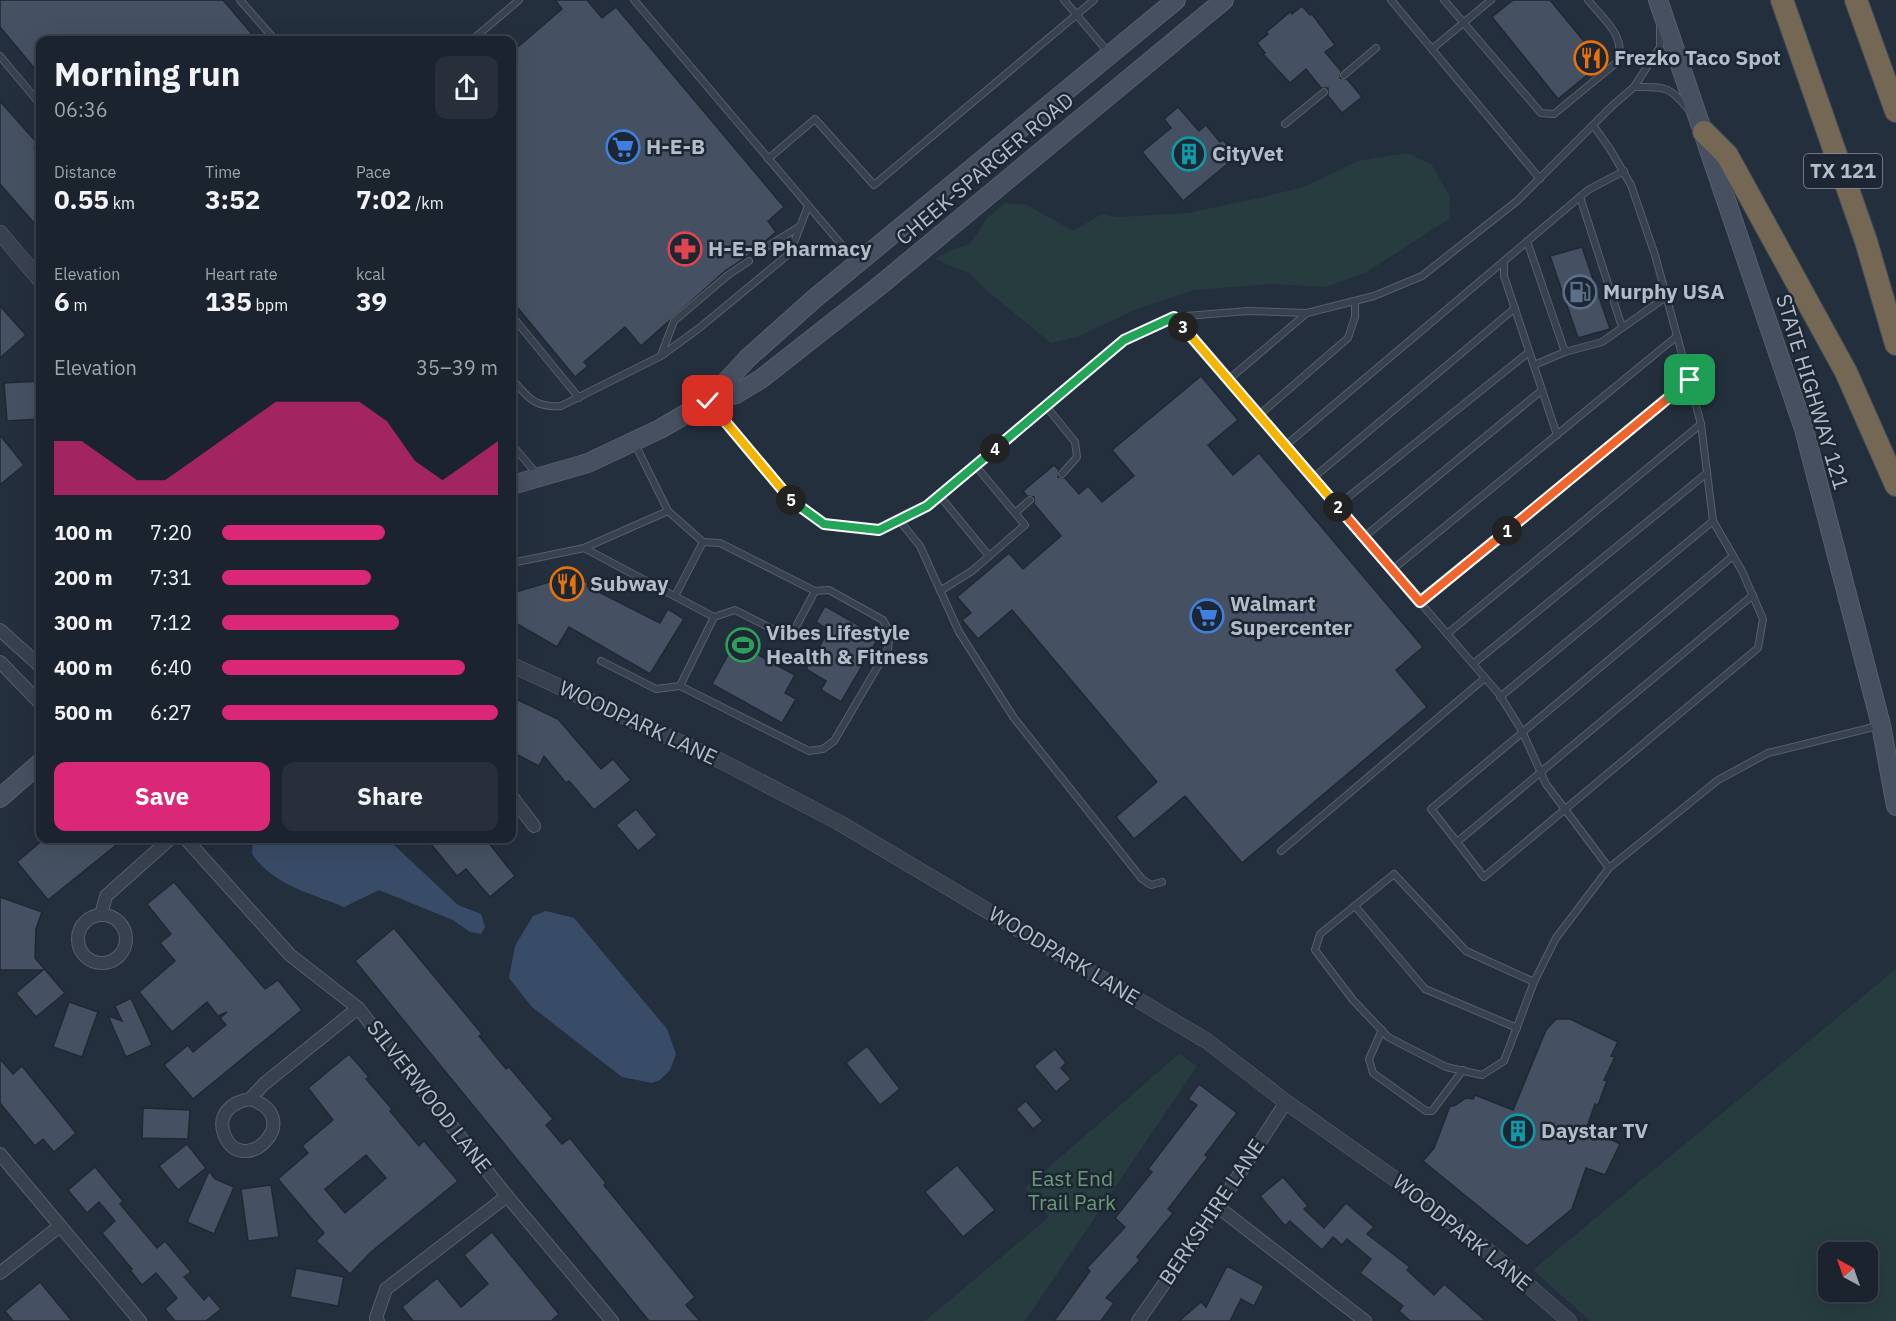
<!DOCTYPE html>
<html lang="en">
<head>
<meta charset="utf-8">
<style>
	:root { --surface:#1b232e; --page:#282f3a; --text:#f1f3f6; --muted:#a0a4aa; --line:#39404a; --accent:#db2777 }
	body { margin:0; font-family:"IBM Plex Sans",sans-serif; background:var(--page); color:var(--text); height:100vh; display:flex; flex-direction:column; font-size:22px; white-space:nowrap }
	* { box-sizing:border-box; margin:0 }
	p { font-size:20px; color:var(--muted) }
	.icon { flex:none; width:33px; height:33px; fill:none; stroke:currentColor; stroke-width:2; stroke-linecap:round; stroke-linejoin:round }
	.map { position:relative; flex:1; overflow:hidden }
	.panel { position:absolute; left:36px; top:36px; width:480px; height:807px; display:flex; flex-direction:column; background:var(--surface); border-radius:12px; box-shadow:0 6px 24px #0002,0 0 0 2px var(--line) }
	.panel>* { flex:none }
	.needle { width:39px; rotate:320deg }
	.buttons { position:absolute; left:1818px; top:1242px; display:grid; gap:12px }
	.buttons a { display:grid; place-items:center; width:60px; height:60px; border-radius:12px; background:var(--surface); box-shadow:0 6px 24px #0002,0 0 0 2px var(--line); font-size:30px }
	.pin { position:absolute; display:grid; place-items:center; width:51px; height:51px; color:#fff; margin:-26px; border-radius:12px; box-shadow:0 3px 9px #0006 }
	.km { position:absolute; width:30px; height:30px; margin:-15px; border-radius:50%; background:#222; color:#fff; font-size:16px; line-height:30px; text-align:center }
	.round { display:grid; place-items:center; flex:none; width:63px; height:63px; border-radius:12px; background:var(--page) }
	.head { display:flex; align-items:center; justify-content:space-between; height:102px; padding:0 18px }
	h1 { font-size:33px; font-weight:800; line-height:45px }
	.figures { display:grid; grid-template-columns:repeat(3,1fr); gap:9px; height:102px; padding:6px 18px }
	.figures div { display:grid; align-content:center }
	.figures b { font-size:26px; font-weight:800 }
	.figures small { font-size:16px; font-weight:400 }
	.figures p { font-size:16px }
	.chart { height:168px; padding:12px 18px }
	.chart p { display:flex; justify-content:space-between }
	.chart svg { width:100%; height:108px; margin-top:6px; fill:var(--accent); opacity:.7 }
	.primary-button { display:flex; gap:12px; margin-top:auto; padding:12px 18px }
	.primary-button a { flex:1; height:69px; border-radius:12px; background:var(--accent); color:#fff; font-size:24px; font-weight:800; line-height:69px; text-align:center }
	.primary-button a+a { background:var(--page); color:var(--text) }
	ul { padding:0 18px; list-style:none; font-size:20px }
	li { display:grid; grid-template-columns:96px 72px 1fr; align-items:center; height:45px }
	li i { height:15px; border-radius:8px; background:var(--accent) }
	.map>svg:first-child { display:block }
</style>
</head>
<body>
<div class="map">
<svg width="1896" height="1321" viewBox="0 0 1896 1321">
	<rect width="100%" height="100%" fill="#242f3e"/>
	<g fill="#263c3f" fill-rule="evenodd">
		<polygon points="1407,153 1432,165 1450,197 1449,219 1365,273 1325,287 1272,284 1194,290 1137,309 1077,337 1051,343 986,290 971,274 935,259 951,250 970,244 988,217 1005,203 1027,205 1073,231 1102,214 1118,217 1188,213 1268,196 1306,186 1358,161"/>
		<path d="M 1896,969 L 1896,1321 L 1590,1321 L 1533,1270 ZM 1868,1252 L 1868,1292 L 1828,1292 L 1828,1252 Z"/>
		<polygon points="1179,1054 1197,1066 1025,1321 925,1321 1049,1217 1025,1188"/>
	</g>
	<g fill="#394c67">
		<path d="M 253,839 L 382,839 L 394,845 L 458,905 L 481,914 L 485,927 L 481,934 L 470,932 L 453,920 L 379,890 L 344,907 C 310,893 273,885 252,854 Z"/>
		<polygon points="546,911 574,918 667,1029 676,1054 670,1070 660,1080 652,1083 622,1077 532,1007 509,978 515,946 533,916"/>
	</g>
	<g fill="#455162" stroke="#1f2835" stroke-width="1.5" fill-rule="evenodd">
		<polygon points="0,0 223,0 257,40 208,40 203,35 187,37 183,40 40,40 40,75 0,27"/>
		<polygon points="555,0 587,0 602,18 616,7 784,207 768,221 776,232 748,256 725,271 641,346 625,327 584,362 588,366 575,377 512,301 512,52 562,9"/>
		<polygon points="1513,0 1550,0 1602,63 1558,99 1492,17"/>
		<polygon points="1302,6 1310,15 1312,14 1335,45 1325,52 1341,71 1340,78 1347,79 1362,97 1342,113 1328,96 1328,88 1321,88 1306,69 1290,83 1263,54 1265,53 1257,43 1268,34 1266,32 1290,12 1292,14"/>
		<polygon points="0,101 38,144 34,148 40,155 40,230 0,184"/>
		<polygon points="1178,107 1199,131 1206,125 1220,142 1223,140 1237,156 1183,201 1142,152 1171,128 1164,119"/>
		<polygon points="1582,247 1610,329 1578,338 1550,256"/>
		<polygon points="0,306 26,335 0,358"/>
		<polygon points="1201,376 1238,420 1208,445 1233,475 1259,453 1423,647 1396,670 1427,707 1242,863 1185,796 1134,839 1116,817 1157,782 1012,610 978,639 962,620 971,613 957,597 1009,553 1023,569 1061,536 1034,504 1034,497 1027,496 1023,491 1054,465 1059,470 1058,477 1065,478 1079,494 1088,486 1102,502 1134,476 1112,450"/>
		<polygon points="40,381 40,419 7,421 4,383"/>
		<polygon points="0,435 24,465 0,485"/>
		<polygon points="573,575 588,583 587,586 660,623 668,609 684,619 650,674 569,627 557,647 512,621 512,593"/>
		<polygon points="825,606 879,637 841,702 821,690 826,681 806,669 829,630 816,622"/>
		<polygon points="741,631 756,638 749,650 795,675 785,693 796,699 782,723 712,684"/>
		<polygon points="512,697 558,719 601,769 613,759 631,780 594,810 569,781 566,783 544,756 539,766 512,752"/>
		<polygon points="636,809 657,835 638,851 616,825"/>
		<polygon points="45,838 125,838 48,900 17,862"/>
		<polygon points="426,838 485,838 515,876 490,897 466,869 457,876"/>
		<polygon points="174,882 265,989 278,980 302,1010 193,1099 164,1065 188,1045 193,1052 226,1025 220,1018 227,1012 218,1016 207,1002 172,1032 139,992 175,961 160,943 171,934 147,904"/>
		<polygon points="0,897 42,912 36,929 35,958 65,993 36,1017 16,993 43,970 0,970"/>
		<polygon points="394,928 482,1034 479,1036 506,1069 509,1067 553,1119 546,1125 562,1144 570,1138 606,1183 604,1185 695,1297 686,1305 700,1321 649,1321 355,961"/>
		<polygon points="131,998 152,1045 126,1057 108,1016 122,1021 115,1006"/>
		<polygon points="69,1002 98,1012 82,1057 53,1047"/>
		<polygon points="1556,1019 1570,1019 1618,1042 1611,1056 1615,1057 1604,1080 1607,1081 1598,1105 1595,1104 1587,1127 1620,1144 1605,1175 1586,1168 1572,1209 1527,1246 1423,1161 1434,1148 1450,1106 1454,1106 1466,1098 1473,1099 1475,1095 1513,1110 1546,1030"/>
		<polygon points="867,1046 900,1089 880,1105 846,1063"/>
		<polygon points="1055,1049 1066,1063 1061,1068 1071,1079 1056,1092 1034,1066"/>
		<path d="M 349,1054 L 369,1077 L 366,1079 L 392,1109 L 390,1111 L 419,1146 L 424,1141 L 458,1181 L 371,1252 L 350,1274 L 316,1241 L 324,1233 L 278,1179 L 308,1153 L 302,1146 L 333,1120 L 308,1088 ZM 366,1155 L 386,1178 L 345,1213 L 325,1189 Z"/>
		<polygon points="0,1059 13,1074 22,1066 76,1133 54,1152 43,1139 35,1146 0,1103"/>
		<polygon points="1199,1084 1237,1113 1205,1155 1208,1157 1168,1209 1173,1213 1137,1257 1140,1260 1106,1298 1114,1303 1101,1321 1054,1321 1090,1271 1087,1268 1125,1227 1115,1218 1152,1172 1148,1169 1197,1105 1188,1099"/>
		<polygon points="1026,1101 1043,1121 1033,1129 1016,1109"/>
		<polygon points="143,1108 190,1110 188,1139 142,1138"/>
		<polygon points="187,1144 206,1168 178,1190 159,1166"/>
		<polygon points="957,1165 995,1210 963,1237 925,1192"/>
		<polygon points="95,1167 123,1201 120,1204 157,1248 165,1241 191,1272 184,1277 204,1300 209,1295 221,1309 206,1321 175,1321 165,1309 177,1298 156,1273 142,1285 130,1270 132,1269 102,1233 115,1221 99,1202 87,1213 68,1190"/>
		<polygon points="209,1171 215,1179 234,1187 214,1234 187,1222"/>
		<polygon points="1283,1177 1308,1206 1304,1209 1324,1228 1346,1203 1374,1227 1367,1234 1410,1267 1407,1270 1434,1295 1444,1284 1486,1321 1410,1321 1399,1311 1403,1306 1360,1273 1371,1259 1347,1239 1342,1245 1333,1237 1322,1250 1290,1221 1285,1226 1260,1196"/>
		<polygon points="271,1185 279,1237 248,1241 241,1189"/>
		<polygon points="492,1232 559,1314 551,1321 413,1321 402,1307 437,1278 461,1307 488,1284 464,1255"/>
		<polygon points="1227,1266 1264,1286 1254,1306 1241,1299 1230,1321 1179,1321 1201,1302 1206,1307"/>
		<polygon points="296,1268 344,1277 338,1306 290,1297"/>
		<polygon points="40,1282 72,1321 13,1321 5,1311"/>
	</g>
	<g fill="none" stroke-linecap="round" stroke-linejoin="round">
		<g stroke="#565f6c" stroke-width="8">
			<g id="service">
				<polyline points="240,0 275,40"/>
				<polyline points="634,0 857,263"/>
				<polyline points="1064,0 1108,52"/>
				<polyline points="1391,0 1540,179"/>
				<path d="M 1444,0 L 1541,113 L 1554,114 L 1616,63 C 1629,38 1603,19 1588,0"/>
				<polyline points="472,40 519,0"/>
				<polyline points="1432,49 1491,0"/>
				<polyline points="0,56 40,104"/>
				<polyline points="1344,75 1376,48"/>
				<path d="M 1634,87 C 1664,87 1669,85 1688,109"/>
				<polyline points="1285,124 1324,92"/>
				<polyline points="768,159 815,119 874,185 1094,0"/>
				<polyline points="1580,197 1622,327"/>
				<polyline points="1527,241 1565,352"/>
				<polyline points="763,249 799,227"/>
				<polyline points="512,316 579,398"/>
				<polyline points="1174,317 1499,694 1522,731 1546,784 1609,868"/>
				<polyline points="661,355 674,321 728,275 749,261"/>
				<polyline points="1534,365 1565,352 1602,342 1666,297"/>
				<path d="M 512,379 C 527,397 535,408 561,406 L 661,356 L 698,329 L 790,253 L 808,206"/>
				<polyline points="1228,380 1307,313"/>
				<polyline points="710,404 790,500 824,524 879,530 927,506 1124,340 1174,317 1248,311 1307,313 1374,296 1422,276 1517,201 1612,106 1634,87 1660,47 1660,26"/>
				<polyline points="1046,406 1075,442 1077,457 1062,474"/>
				<polyline points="1259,415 1348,338 1355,317 1355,302"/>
				<polyline points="1557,435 1504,276 1504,261 1588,190 1624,171"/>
				<polyline points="635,444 668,511 703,542 720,543 815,591 829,590 883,620 890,633 888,649 834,741 823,749 809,751 680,686 714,617 584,548 668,511"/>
				<polyline points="512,445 537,474"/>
				<polyline points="1285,446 1504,261"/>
				<polyline points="1313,478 1515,308"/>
				<polyline points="939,495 989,556"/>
				<polyline points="1337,506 1529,352"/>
				<polyline points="1015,513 1030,500"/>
				<polyline points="899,520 920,546 959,632 1014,718 1142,879 1151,885 1162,882"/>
				<polyline points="1364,537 1542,390"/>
				<polyline points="1733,556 1431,809 1457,842 1753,595"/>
				<polyline points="512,563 584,548"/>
				<polyline points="1392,570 1676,337"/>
				<polyline points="940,591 972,571 1025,525 975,465"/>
				<polyline points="675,596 703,542"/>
				<polyline points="1420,602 1690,380"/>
				<polyline points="714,617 735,610 790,638 815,591"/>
				<polyline points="1447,634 1701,424"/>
				<polyline points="601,661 656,689 680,686"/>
				<polyline points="1473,664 1707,473"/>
				<polyline points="1500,697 1713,521"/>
				<polyline points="1457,842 1484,877 1758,648 1763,619 1742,571 1713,521 1701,424 1655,255 1631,185 1610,149 1593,125"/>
				<polyline points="1281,851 1485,678"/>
				<polyline points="1355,906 1425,989 1517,1028"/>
				<polyline points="1534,982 1504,1061 1482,1075 1446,1067 1388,1037 1353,1000 1315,950 1320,934 1394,874 1466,951 1534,982 1556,938 1609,868 1718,780 1768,753 1878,726"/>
				<polyline points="1382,1030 1369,1059 1373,1073 1426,1111 1432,1111 1463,1070"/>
			</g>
		</g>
		<g stroke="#565f6c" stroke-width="14">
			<g id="minor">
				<polyline points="0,630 40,666"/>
				<polyline points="0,662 40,703"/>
				<polyline points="512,797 534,826"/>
				<polyline points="185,838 290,955 358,1008 507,1196 612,1321"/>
				<polyline points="101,915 106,896 171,838"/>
				<circle cx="102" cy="939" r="24"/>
				<path d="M 250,1099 C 308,1118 242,1181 224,1134 C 217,1114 232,1102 250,1099 L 264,1084 L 358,1008"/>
				<polyline points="0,1154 140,1321"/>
				<polyline points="1218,1207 1365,1321"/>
				<polyline points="0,1273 60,1226"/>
				<polyline points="378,1321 376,1318 386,1289 507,1196"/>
				<polyline points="1138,1321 1218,1207 1286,1102"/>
			</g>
		</g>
		<g stroke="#565f6c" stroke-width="16">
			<g id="tertiary">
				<polyline points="0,233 40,280"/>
				<polyline points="512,665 721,761 838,822 1207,1041 1286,1102 1409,1189 1497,1258 1569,1321"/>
			</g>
		</g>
		<g stroke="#565f6c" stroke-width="20">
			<g id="secondary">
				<polyline points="1658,0 1804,429 1881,725 1896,806"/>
				<polyline points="708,401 748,358 814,299 1176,0"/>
				<polyline points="512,485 588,463 660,429 708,401 736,394 761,379 878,287 1224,0"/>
				<polyline points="0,798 40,763"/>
			</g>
		</g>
		<g stroke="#434c59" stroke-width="24">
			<g id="motorway">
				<polyline points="1782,0 1866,241 1896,344"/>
				<polyline points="1856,0 1896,111"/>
				<polyline points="1704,132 1727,155 1846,372 1896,485"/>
			</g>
		</g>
		<use href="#service" stroke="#38414e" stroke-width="6"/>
		<use href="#minor" stroke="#38414e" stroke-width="12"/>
		<use href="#tertiary" stroke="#38414e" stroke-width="15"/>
		<use href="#secondary" stroke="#465061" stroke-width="18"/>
		<use href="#motorway" stroke="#746855" stroke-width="22"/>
	</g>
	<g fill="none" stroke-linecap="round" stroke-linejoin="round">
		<g stroke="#fff" stroke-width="12">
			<polyline id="split-1" points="1507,531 1690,380"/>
		</g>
		<g stroke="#fff" stroke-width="12">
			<polyline id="split-2" points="1338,507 1420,602 1507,531"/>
		</g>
		<g stroke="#fff" stroke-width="12">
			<polyline id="split-3" points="1183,327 1338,507"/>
		</g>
		<g stroke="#fff" stroke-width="12">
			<polyline id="split-4" points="995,449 1124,340 1174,317 1183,327"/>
		</g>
		<g stroke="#fff" stroke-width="12">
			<polyline id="split-5" points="791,500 824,524 879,530 927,506 995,449"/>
		</g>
		<g stroke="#fff" stroke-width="12">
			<polyline id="split-6" points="708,401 791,500"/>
		</g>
		<use href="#split-1" stroke="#f0652b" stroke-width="8"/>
		<use href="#split-2" stroke="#f0652b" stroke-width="8"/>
		<use href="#split-3" stroke="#f5b400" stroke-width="8"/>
		<use href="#split-4" stroke="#22a559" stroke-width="8"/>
		<use href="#split-5" stroke="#22a559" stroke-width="8"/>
		<use href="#split-6" stroke="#f5b400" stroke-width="8"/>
	</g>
	<defs>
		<g id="restaurant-ring" transform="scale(1.725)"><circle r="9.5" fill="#1d2633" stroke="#e8710a" stroke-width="1.5"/><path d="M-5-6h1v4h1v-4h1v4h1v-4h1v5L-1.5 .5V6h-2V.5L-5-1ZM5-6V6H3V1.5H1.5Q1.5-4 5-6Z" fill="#e8710a"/></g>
		<g id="supermarket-ring" transform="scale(1.725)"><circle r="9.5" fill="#1d2633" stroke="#3f7fe0" stroke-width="1.5"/><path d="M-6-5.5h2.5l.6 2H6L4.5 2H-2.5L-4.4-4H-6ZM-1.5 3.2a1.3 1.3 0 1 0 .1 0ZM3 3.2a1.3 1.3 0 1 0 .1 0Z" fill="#3f7fe0"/></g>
		<g id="building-ring" transform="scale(1.725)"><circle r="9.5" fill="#1d2633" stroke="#0f9aa8" stroke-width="1.5"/><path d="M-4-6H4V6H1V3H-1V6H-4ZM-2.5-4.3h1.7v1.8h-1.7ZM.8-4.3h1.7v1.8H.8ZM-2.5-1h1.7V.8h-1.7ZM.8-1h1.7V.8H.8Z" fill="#0f9aa8"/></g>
		<g id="pharmacy-ring" transform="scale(1.725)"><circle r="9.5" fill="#1d2633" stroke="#e0444e" stroke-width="1.5"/><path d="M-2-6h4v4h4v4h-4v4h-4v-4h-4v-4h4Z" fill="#e0444e"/></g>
		<g id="fuel-ring" transform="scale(1.725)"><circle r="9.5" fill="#1d2633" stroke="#5c6f8a" stroke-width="1.5"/><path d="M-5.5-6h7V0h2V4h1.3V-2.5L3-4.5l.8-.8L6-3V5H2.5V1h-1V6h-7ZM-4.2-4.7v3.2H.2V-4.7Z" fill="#5c6f8a"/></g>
		<g id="stadium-ring" transform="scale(1.725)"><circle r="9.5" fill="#1d2633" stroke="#2e9e5b" stroke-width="1.5"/><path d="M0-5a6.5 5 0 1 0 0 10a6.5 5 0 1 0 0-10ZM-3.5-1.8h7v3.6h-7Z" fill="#2e9e5b"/></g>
	</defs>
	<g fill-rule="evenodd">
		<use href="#restaurant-ring" x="1591" y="58"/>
		<use href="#supermarket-ring" x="623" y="147"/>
		<use href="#building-ring" x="1189" y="154"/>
		<use href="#pharmacy-ring" x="685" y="249"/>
		<use href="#fuel-ring" x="1580" y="292"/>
		<use href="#restaurant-ring" x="567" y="584"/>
		<use href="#supermarket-ring" x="1207" y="616"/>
		<use href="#stadium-ring" x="743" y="645"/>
		<use href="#building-ring" x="1518" y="1131"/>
	</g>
	<g text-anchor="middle" stroke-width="5" stroke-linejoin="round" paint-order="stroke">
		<rect fill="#1d2633" stroke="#878f9c" stroke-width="1.5" x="1804" y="154" width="78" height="34" rx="4.5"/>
		<g font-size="20" font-weight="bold" fill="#b4bcc9">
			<text x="1843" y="178">TX 121</text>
		</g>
		<g font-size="21" font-weight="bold" fill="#b4bcc9" stroke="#1d2633" text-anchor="start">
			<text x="1614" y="65">Frezko Taco Spot</text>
			<text x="646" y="154">H-E-B</text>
			<text x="1212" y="161">CityVet</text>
			<text x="708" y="256">H-E-B Pharmacy</text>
			<text x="1603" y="299">Murphy USA</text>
			<text x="590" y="591">Subway</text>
			<text x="1230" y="611">Walmart<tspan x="1230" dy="24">Supercenter</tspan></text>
			<text x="766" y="640">Vibes Lifestyle<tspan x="766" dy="24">Health &amp; Fitness</tspan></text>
			<text x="1541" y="1138">Daystar TV</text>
		</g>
		<g font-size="21" fill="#b4bcc9" stroke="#1d2633">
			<text transform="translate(985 169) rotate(-40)" y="7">CHEEK-SPARGER ROAD</text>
			<text transform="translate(1812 392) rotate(73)" y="7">STATE HIGHWAY 121</text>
			<text transform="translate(638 723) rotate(25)" y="7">WOODPARK LANE</text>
			<text transform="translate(1064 956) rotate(31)" y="7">WOODPARK LANE</text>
			<text transform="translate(429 1097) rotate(52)" y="7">SILVERWOOD LANE</text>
			<text transform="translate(1212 1212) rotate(-56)" y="7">BERKSHIRE LANE</text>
			<text transform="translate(1462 1233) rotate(39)" y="7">WOODPARK LANE</text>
		</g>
		<g font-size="21" fill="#6b9a76" stroke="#1d2633">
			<text x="1072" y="1186">East End<tspan x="1072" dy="24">Trail Park</tspan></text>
		</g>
	</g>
</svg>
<div class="buttons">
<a><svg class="needle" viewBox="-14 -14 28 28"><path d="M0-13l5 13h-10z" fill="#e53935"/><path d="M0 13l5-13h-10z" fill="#a0a4aa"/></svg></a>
</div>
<div class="pin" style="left:1690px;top:380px;background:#1e9e55"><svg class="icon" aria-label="arrive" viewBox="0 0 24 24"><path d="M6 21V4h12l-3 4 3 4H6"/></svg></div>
<div class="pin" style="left:708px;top:401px;background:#d93025"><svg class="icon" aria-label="check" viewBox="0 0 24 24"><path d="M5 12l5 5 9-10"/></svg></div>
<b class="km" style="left:1507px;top:531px">1</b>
<b class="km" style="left:1338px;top:507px">2</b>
<b class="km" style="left:1183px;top:327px">3</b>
<b class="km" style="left:995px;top:449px">4</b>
<b class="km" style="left:791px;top:500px">5</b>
<section class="panel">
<div class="head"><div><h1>Morning run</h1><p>06:36</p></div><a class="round"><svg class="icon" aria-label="share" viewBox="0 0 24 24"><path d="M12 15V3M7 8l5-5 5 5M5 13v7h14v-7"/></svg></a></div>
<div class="figures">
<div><p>Distance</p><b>0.55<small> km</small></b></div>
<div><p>Time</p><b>3:52</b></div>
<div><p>Pace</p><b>7:02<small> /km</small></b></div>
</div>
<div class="figures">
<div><p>Elevation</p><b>6<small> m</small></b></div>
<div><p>Heart rate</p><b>135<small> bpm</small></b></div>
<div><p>kcal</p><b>39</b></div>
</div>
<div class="chart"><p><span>Elevation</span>35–39 m</p>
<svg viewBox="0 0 160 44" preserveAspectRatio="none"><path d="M0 44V22L10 22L20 30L30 38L40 38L50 30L60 22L70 14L80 6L90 6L100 6L110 6L120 14L130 30L140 38L150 30L160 22V44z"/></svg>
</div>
<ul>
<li><b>100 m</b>7:20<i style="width:59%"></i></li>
<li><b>200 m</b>7:31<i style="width:54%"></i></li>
<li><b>300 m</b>7:12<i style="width:64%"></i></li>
<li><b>400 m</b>6:40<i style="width:88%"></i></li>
<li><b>500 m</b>6:27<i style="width:100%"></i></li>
</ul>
<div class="primary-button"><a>Save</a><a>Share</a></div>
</section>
</div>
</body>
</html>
